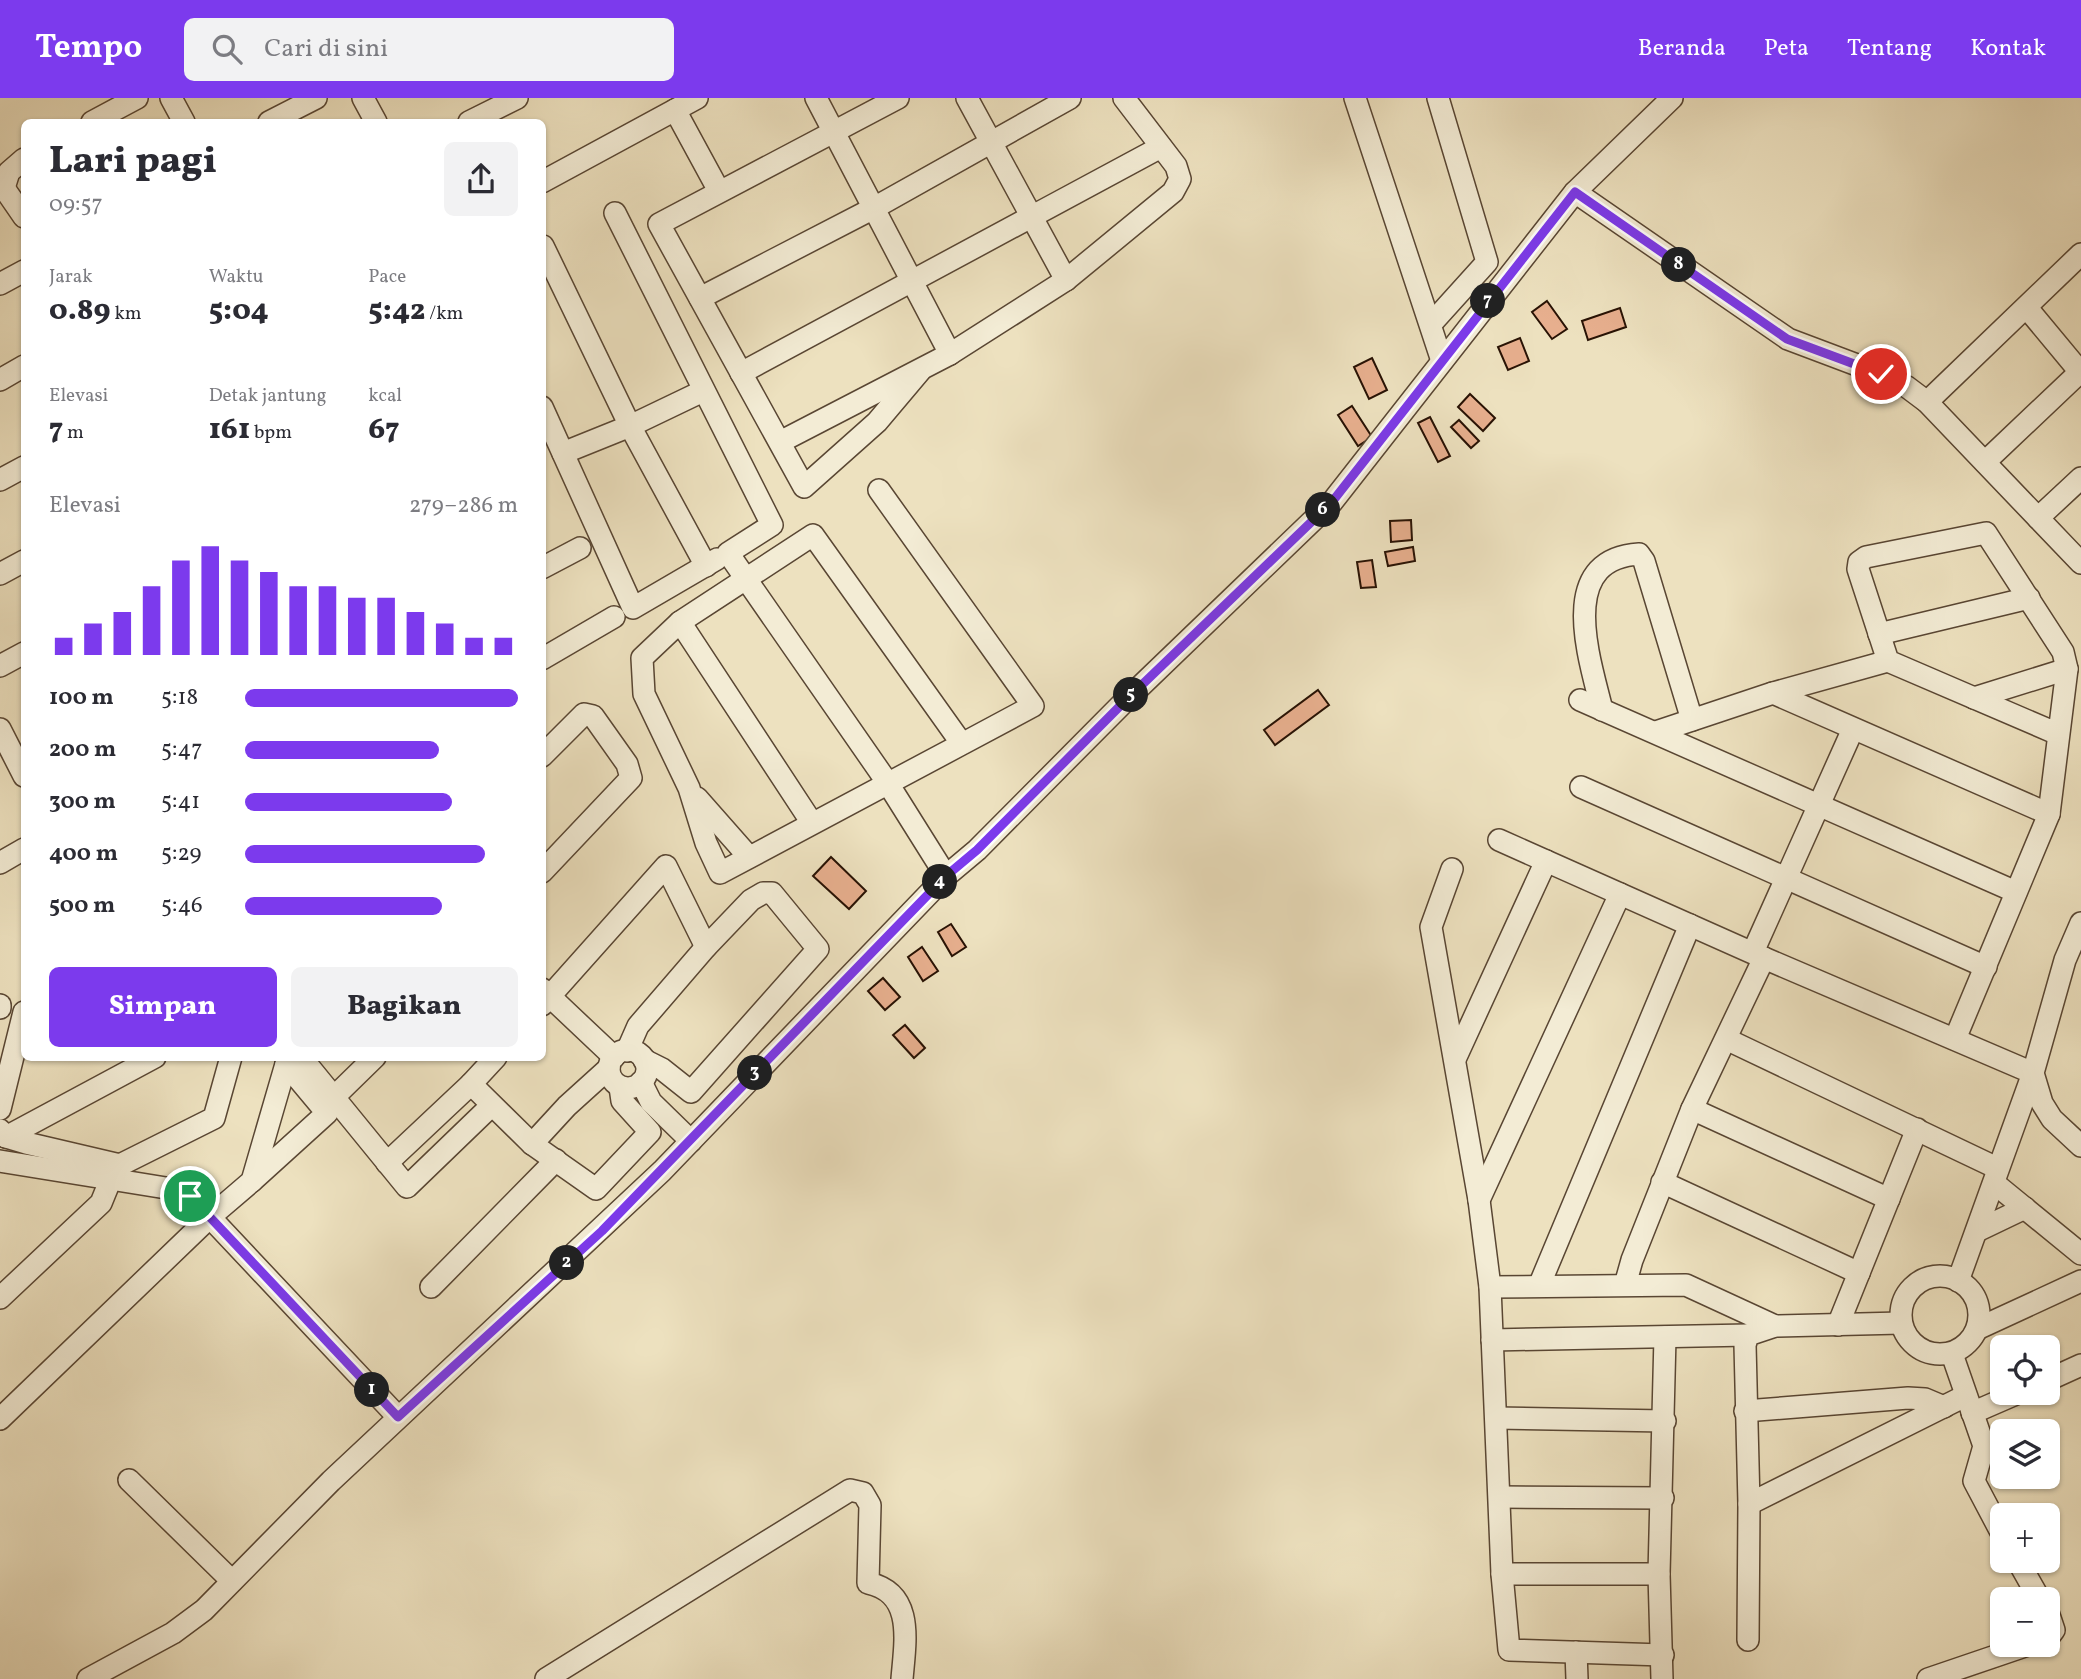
<!DOCTYPE html>
<html lang="id">
<head>
<meta charset="utf-8">
<style>
	:root { --surface:#fff; --page:#f2f2f3; --text:#2b2b33; --muted:#7c7c81; --accent:#7c3aed }
	body { margin:0; font-family:Vollkorn,serif; background:var(--page); color:var(--text); height:100vh; display:flex; flex-direction:column; font-size:26px; white-space:nowrap }
	* { box-sizing:border-box; margin:0 }
	p { font-size:23px; color:var(--muted) }
	.icon { flex:none; width:38px; height:38px; fill:none; stroke:currentColor; stroke-width:2; stroke-linecap:round; stroke-linejoin:round }
	.map { position:relative; flex:1; overflow:hidden }
	.sheet { position:absolute; left:21px; top:21px; width:525px; height:942px; display:flex; flex-direction:column; background:var(--surface); border-radius:10px; box-shadow:0 2px 5px #0004 }
	.sheet>* { flex:none }
	.tools { position:absolute; left:1990px; top:1237px; display:grid; gap:14px }
	.tools a { display:grid; place-items:center; width:70px; height:70px; border-radius:10px; background:var(--surface); box-shadow:0 2px 5px #0004; font-size:35px }
	.pin { position:absolute; display:grid; place-items:center; width:60px; height:60px; color:#fff; margin:-30px; border:4px solid #fff; border-radius:50%; box-shadow:0 2px 7px #0007 }
	.km { position:absolute; width:35px; height:35px; margin:-18px; border-radius:50%; background:#222; color:#fff; font-size:19px; line-height:35px; text-align:center }
	.round { display:grid; place-items:center; flex:none; width:74px; height:74px; border-radius:10px; background:var(--page) }
	.overview { display:flex; align-items:center; justify-content:space-between; height:119px; padding:0 28px }
	h1 { font-size:38px; font-weight:800; line-height:52px }
	.figures { display:grid; grid-template-columns:repeat(3,1fr); gap:10px; height:119px; padding:7px 28px }
	.figures div { display:grid; align-content:center }
	.figures b { font-size:30px; font-weight:800 }
	.figures small { font-size:19px; font-weight:400 }
	.figures p { font-size:19px }
	.chart { height:196px; padding:14px 28px }
	.chart p { display:flex; justify-content:space-between }
	.chart svg { width:100%; height:126px; margin-top:7px; stroke:var(--accent); stroke-width:6 }
	.primary-button { display:flex; gap:14px; margin-top:auto; padding:14px 28px }
	.primary-button a { flex:1; height:80px; border-radius:10px; background:var(--accent); color:#fff; font-size:28px; font-weight:800; line-height:80px; text-align:center }
	.primary-button a+a { background:var(--page); color:var(--text) }
	ul { padding:0 28px; list-style:none; font-size:23px }
	li { display:grid; grid-template-columns:112px 84px 1fr; align-items:center; height:52px }
	li i { height:18px; border-radius:9px; background:var(--accent) }
	header { display:flex; align-items:center; gap:42px; box-sizing:border-box; height:98px; padding:0 35px; background:var(--accent); color:#fff }
	header strong { font-size:33px }
	nav { display:flex; gap:38px; margin-inline-start:auto; font-size:24px }
	.search { width:490px; height:63px; background:var(--page); display:flex; align-items:center; gap:18px; box-sizing:border-box; padding:0 24px; border-radius:10px; color:var(--muted); font-size:26px }
	.map>svg:first-child { display:block }
</style>
</head>
<body>
<header>
<strong>Tempo</strong>
<div class="search"><svg class="icon" aria-label="search" viewBox="0 0 24 24"><circle cx="10" cy="10" r="6"/><path d="M15 15l6 6"/></svg>Cari di sini</div>
<nav><a>Beranda</a><a>Peta</a><a>Tentang</a><a>Kontak</a></nav>
</header>
<div class="map">
<svg width="2081" height="1581" viewBox="0 0 2081 1581">
	<rect width="100%" height="100%" fill="#ede1bf"/>
	<filter id="stains"><feTurbulence type="fractalNoise" baseFrequency=".00286" numOctaves="4"/><feColorMatrix values="0 0 0 0 .2 0 0 0 0 .09 0 0 0 0 .02 0 0 0 .5 -.17"/></filter>
	<radialGradient id="worn" r=".72"><stop offset=".6" stop-color="#630" stop-opacity="0"/><stop offset="1" stop-color="#630" stop-opacity=".3"/></radialGradient>
	<g fill="#e7af8e" stroke="#281204" stroke-width="2">
		<polygon points="1547,203 1567,231 1552,241 1532,214"/>
		<polygon points="1620,210 1626,229 1588,242 1582,223"/>
		<polygon points="1520,240 1529,263 1508,272 1498,249"/>
		<polygon points="1372,260 1387,292 1369,301 1354,269"/>
		<polygon points="1470,296 1495,320 1483,333 1458,309"/>
		<polygon points="1352,308 1372,339 1358,348 1338,317"/>
		<polygon points="1430,319 1450,358 1438,364 1418,325"/>
		<polygon points="1459,322 1479,343 1471,350 1451,329"/>
		<polygon points="1411,422 1412,442 1391,444 1390,423"/>
		<polygon points="1413,449 1415,463 1388,468 1385,454"/>
		<polygon points="1372,462 1376,489 1361,490 1357,464"/>
		<polygon points="1318,592 1329,607 1275,647 1264,632"/>
		<polygon points="831,759 866,793 849,811 813,778"/>
		<polygon points="951,826 966,849 952,858 938,834"/>
		<polygon points="922,849 938,873 923,883 908,859"/>
		<polygon points="883,880 900,899 885,912 868,893"/>
		<polygon points="905,927 925,950 914,960 893,937"/>
	</g>
	<g fill="none" stroke-linecap="round" stroke-linejoin="round">
		<g stroke="#594633" stroke-width="24">
			<g id="street">
				<polyline points="171,0 184,24"/>
				<polyline points="363,0 376,24"/>
				<polyline points="816,0 950,256"/>
				<polyline points="898,0 659,126 804,389 877,324 920,273"/>
				<polyline points="967,0 1066,182"/>
				<polyline points="1355,0 1442,263"/>
				<polyline points="675,12 719,93"/>
				<polyline points="92,24 137,0"/>
				<polyline points="269,24 316,0"/>
				<polyline points="469,24 517,0"/>
				<polyline points="542,84 697,0"/>
				<polyline points="4,90 9,74 24,61"/>
				<polyline points="0,92 4,90 24,119"/>
				<polyline points="1575,94 1788,241 1881,276 1907,289 1927,304 2081,465"/>
				<polyline points="615,115 772,427 728,455 887,684 946,778"/>
				<polyline points="543,148 630,328 706,468"/>
				<polyline points="0,186 24,173"/>
				<polyline points="700,200 874,110 1070,0"/>
				<polyline points="2027,210 2081,275"/>
				<polyline points="1431,226 1487,164 1438,0"/>
				<polyline points="741,275 1161,49"/>
				<polyline points="0,282 24,268"/>
				<polyline points="1927,304 2081,156"/>
				<polyline points="542,309 633,510 717,461"/>
				<polyline points="780,344 950,256 1066,182 1173,94 1180,81 1176,68 1124,0"/>
				<polyline points="563,355 630,328 703,293"/>
				<polyline points="1985,364 2081,273"/>
				<polyline points="0,382 24,369"/>
				<polyline points="879,392 1033,608 962,646 813,437 680,524 642,560 644,596 689,690 706,745 720,775 962,646"/>
				<polyline points="2038,420 2081,380"/>
				<polyline points="542,470 580,450"/>
				<polyline points="0,476 24,463"/>
				<polyline points="680,524 812,725"/>
				<polyline points="1879,536 2029,500"/>
				<polyline points="542,561 614,519"/>
				<polyline points="0,568 24,555"/>
				<polyline points="1773,595 2049,716"/>
				<polyline points="1974,600 2067,571"/>
				<polyline points="1580,602 2016,794"/>
				<path d="M 1602,612 C 1590,562 1555,461 1639,456 L 1644,463 L 1692,622"/>
				<polyline points="0,631 24,678"/>
				<polyline points="1656,634 1773,595 1888,563"/>
				<polyline points="542,658 584,616 593,618 627,666 631,680 542,774"/>
				<polyline points="1581,689 1986,869"/>
				<polyline points="697,700 749,759"/>
				<polyline points="1499,742 1764,860 2033,975 1958,1183"/>
				<polyline points="0,765 24,751"/>
				<polyline points="1452,771 1431,829 1479,1102 1490,1189 1502,1476 1509,1552 1663,1557"/>
				<polyline points="2081,825 2065,862 2033,975 2042,1005 2052,1021 2081,1048"/>
				<polyline points="1753,854 1853,631"/>
				<polyline points="542,891 614,959"/>
				<polyline points="0,907 0,910"/>
				<polyline points="542,907 666,768 706,849"/>
				<polyline points="1726,941 1997,1070"/>
				<polyline points="1955,941 2049,716 2067,571 2063,554 1986,435 1866,459 1859,464 1858,471 1888,563 2058,636"/>
				<circle cx="628" cy="971" r="19"/>
				<polyline points="627,953 638,928 706,849 751,802 763,795 772,795 818,851 691,994 662,971 644,962"/>
				<polyline points="301,959 407,1089 491,1008"/>
				<polyline points="496,959 471,986 532,1046 596,1091 650,1034 622,1003 620,989"/>
				<polyline points="1456,959 1546,763"/>
				<polyline points="641,984 651,1004 691,1043"/>
				<polyline points="333,1000 375,959"/>
				<polyline points="0,1011 24,914"/>
				<polyline points="1692,1011 1889,1101"/>
				<polyline points="0,1032 6,1039 26,1045 120,1067 214,1020 231,959"/>
				<polyline points="6,1039 155,959"/>
				<polyline points="532,1046 567,1008 609,970"/>
				<polyline points="0,1063 166,1090 190,1098 398,1319"/>
				<polyline points="387,1065 471,986"/>
				<polyline points="252,1083 327,1015 286,966"/>
				<polyline points="1662,1084 1859,1175"/>
				<polyline points="1994,1085 2081,1156"/>
				<polyline points="1479,1102 1620,796"/>
				<polyline points="1977,1133 2025,1110"/>
				<circle cx="1940" cy="1217" r="39"/>
				<polyline points="1625,1187 1632,1162 1692,1011 1764,860"/>
				<polyline points="1539,1188 1690,827"/>
				<polyline points="431,1189 556,1062"/>
				<polyline points="1490,1189 1686,1187 1775,1228"/>
				<polyline points="0,1200 101,1105 110,1083"/>
				<polyline points="1838,1227 1917,1031"/>
				<polyline points="1977,1231 2081,1183"/>
				<polyline points="1492,1242 1748,1237"/>
				<polyline points="1952,1256 1984,1348 1974,1383 2002,1436"/>
				<polyline points="2048,1282 2081,1267"/>
				<polyline points="1745,1313 1908,1300 1925,1301 1944,1309"/>
				<polyline points="1972,1315 2018,1295"/>
				<polyline points="1496,1320 1665,1323"/>
				<polyline points="0,1321 210,1119 252,1083 286,966"/>
				<polyline points="129,1382 232,1483"/>
				<polyline points="1501,1399 1663,1400"/>
				<polyline points="1749,1406 1965,1298"/>
				<polyline points="2018,1463 2040,1502"/>
				<polyline points="1502,1476 1659,1476"/>
				<polyline points="2048,1514 2054,1532 2048,1540"/>
				<polyline points="1748,1542 1749,1406 1745,1247 1748,1237 1775,1228 1901,1225"/>
				<polyline points="1576,1554 1577,1581"/>
				<polyline points="88,1581 173,1535 204,1512 331,1383 662,1073 946,778 977,752 1122,606 1332,404 1575,94 1672,0"/>
				<path d="M 546,1581 L 850,1392 L 863,1395 L 870,1407 L 868,1485 C 915,1495 905,1544 902,1581"/>
				<polyline points="1662,1581 1659,1476 1665,1239"/>
				<polyline points="1928,1581 2028,1547"/>
			</g>
		</g>
		<use href="#street" stroke="#f3ecd5" stroke-width="21"/>
	</g>
	<g fill="none" stroke-linecap="round" stroke-linejoin="round">
		<g stroke="#fff" stroke-width="14">
			<polyline id="route" points="190,1098 398,1319 602,1133 946,778 977,752 1122,606 1332,404 1575,94 1787,241 1881,276"/>
		</g>
		<use href="#route" stroke="#7c3aed" stroke-width="9"/>
	</g>
	<rect width="100%" height="100%" filter="url(#stains)"/>
	<rect width="100%" height="100%" fill="url(#worn)"/>
</svg>
<div class="tools">
<a><svg class="icon" aria-label="locate" viewBox="0 0 24 24"><circle cx="12" cy="12" r="6"/><path d="M12 2v4M12 18v4M2 12h4M18 12h4"/></svg></a>
<a><svg class="icon" aria-label="layers" viewBox="0 0 24 24"><path d="M12 4l9 5-9 5-9-5zM3 14l9 5 9-5"/></svg></a>
<a>+</a>
<a>−</a>
</div>
<div class="pin" style="left:190px;top:1098px;background:#1e9e55"><svg class="icon" aria-label="arrive" viewBox="0 0 24 24"><path d="M6 21V4h12l-3 4 3 4H6"/></svg></div>
<div class="pin" style="left:1881px;top:276px;background:#d93025"><svg class="icon" aria-label="check" viewBox="0 0 24 24"><path d="M5 12l5 5 9-10"/></svg></div>
<b class="km" style="left:372px;top:1292px">1</b>
<b class="km" style="left:567px;top:1165px">2</b>
<b class="km" style="left:755px;top:975px">3</b>
<b class="km" style="left:940px;top:784px">4</b>
<b class="km" style="left:1131px;top:597px">5</b>
<b class="km" style="left:1323px;top:412px">6</b>
<b class="km" style="left:1488px;top:203px">7</b>
<b class="km" style="left:1679px;top:167px">8</b>
<section class="sheet">
<div class="overview"><div><h1>Lari pagi</h1><p>09:57</p></div><a class="round"><svg class="icon" aria-label="share" viewBox="0 0 24 24"><path d="M12 15V3M7 8l5-5 5 5M5 13v7h14v-7"/></svg></a></div>
<div class="figures">
<div><p>Jarak</p><b>0.89<small> km</small></b></div>
<div><p>Waktu</p><b>5:04</b></div>
<div><p>Pace</p><b>5:42<small> /km</small></b></div>
</div>
<div class="figures">
<div><p>Elevasi</p><b>7<small> m</small></b></div>
<div><p>Detak jantung</p><b>161<small> bpm</small></b></div>
<div><p>kcal</p><b>67</b></div>
</div>
<div class="chart"><p><span>Elevasi</span>279–286 m</p>
<svg viewBox="0 0 160 44" preserveAspectRatio="none"><path d="M5 44V38M15 44V33M25 44V29M35 44V20M45 44V11M55 44V6M65 44V11M75 44V15M85 44V20M95 44V20M105 44V24M115 44V24M125 44V29M135 44V33M145 44V38M155 44V38"/></svg>
</div>
<ul>
<li><b>100 m</b>5:18<i style="width:100%"></i></li>
<li><b>200 m</b>5:47<i style="width:71%"></i></li>
<li><b>300 m</b>5:41<i style="width:76%"></i></li>
<li><b>400 m</b>5:29<i style="width:88%"></i></li>
<li><b>500 m</b>5:46<i style="width:72%"></i></li>
</ul>
<div class="primary-button"><a>Simpan</a><a>Bagikan</a></div>
</section>
</div>
</body>
</html>
